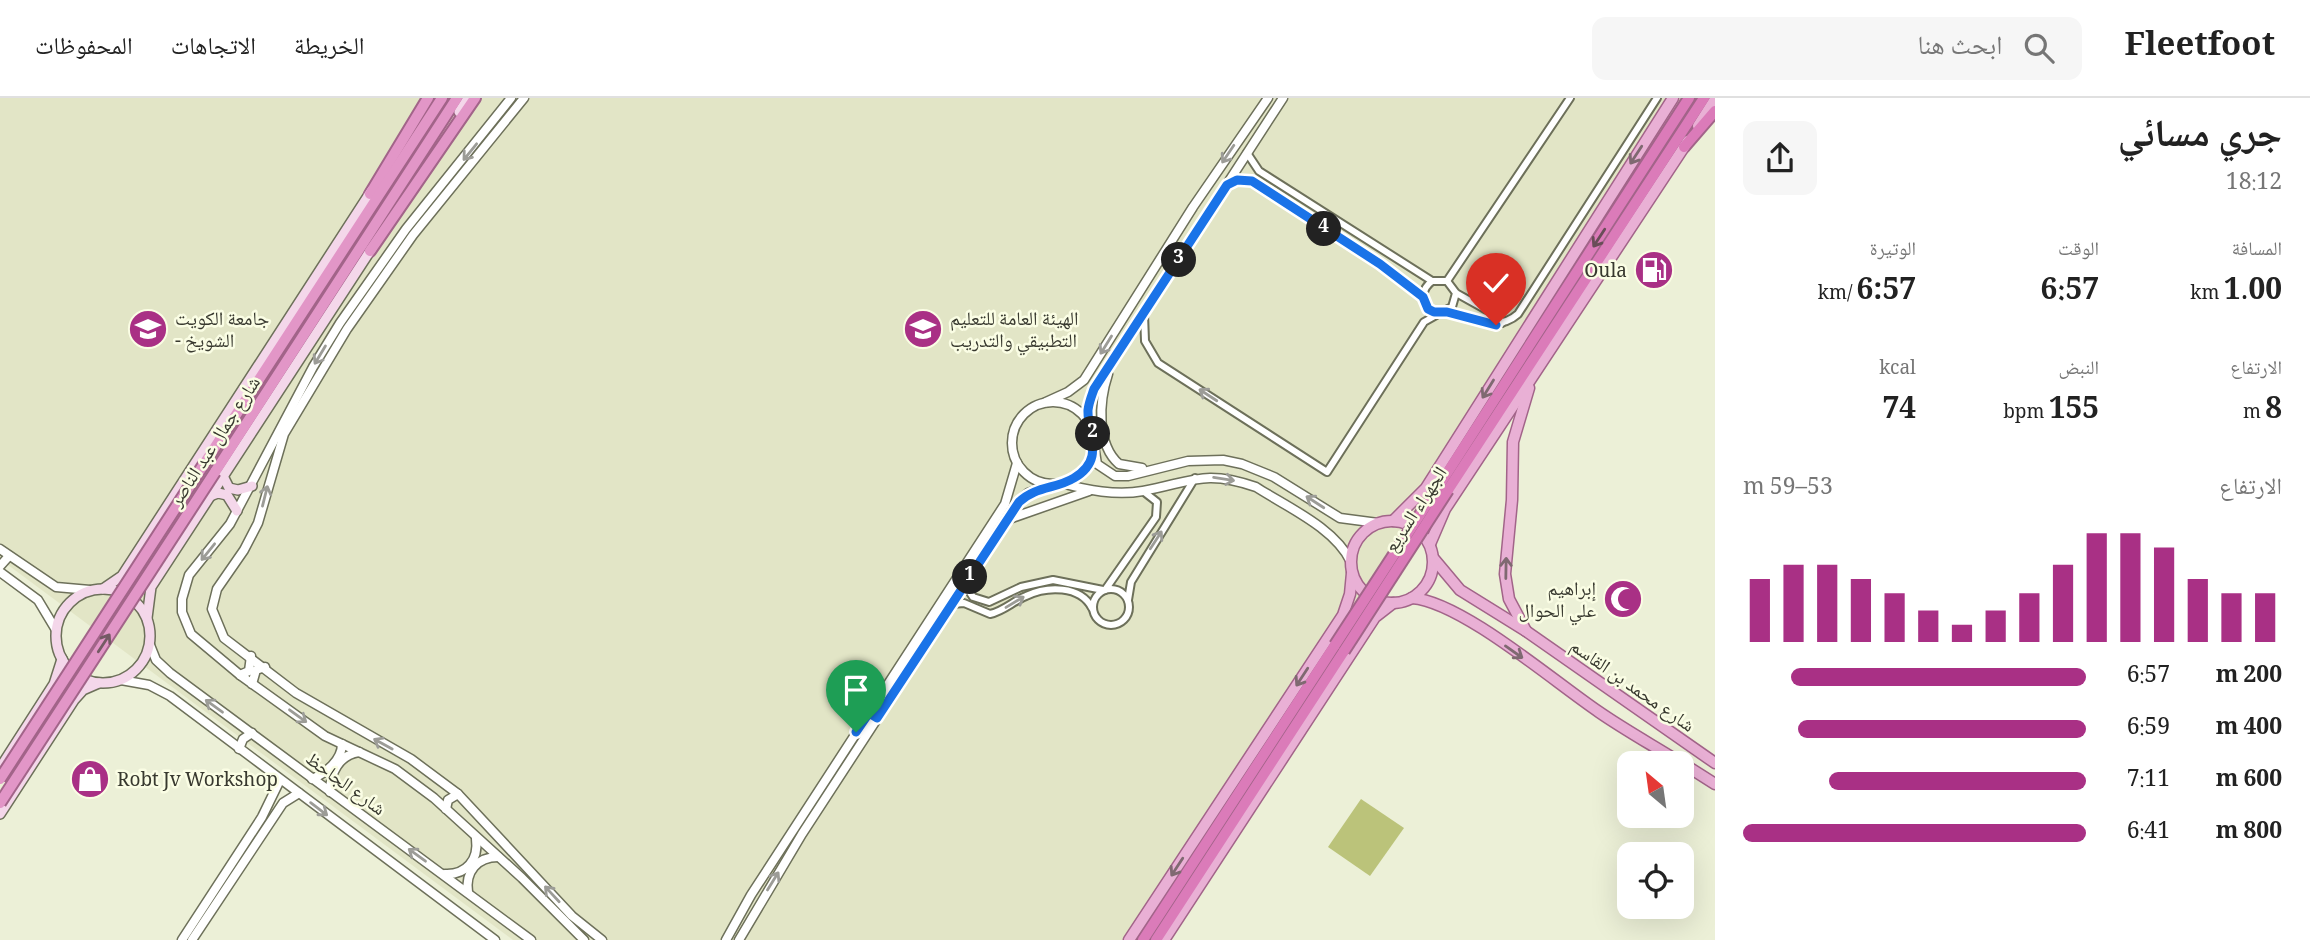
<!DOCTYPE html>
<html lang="ar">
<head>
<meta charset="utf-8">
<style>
	:root { --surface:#fff; --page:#f6f6f6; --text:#222; --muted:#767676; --line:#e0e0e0; --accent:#a93085 }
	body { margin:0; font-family:Georgia,"Noto Naskh Arabic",serif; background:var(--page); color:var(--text); direction:rtl; height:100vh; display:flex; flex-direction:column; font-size:26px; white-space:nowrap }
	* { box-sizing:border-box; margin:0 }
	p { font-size:23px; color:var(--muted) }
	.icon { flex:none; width:38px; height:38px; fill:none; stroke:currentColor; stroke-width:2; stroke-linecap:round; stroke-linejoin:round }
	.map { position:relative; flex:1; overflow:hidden; direction:ltr }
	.sheet { display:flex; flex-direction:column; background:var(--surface); width:595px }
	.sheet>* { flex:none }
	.needle { width:46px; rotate:331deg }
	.tools { position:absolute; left:1617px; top:653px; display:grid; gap:14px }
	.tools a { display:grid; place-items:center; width:77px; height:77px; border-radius:14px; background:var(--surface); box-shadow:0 7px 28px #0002; font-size:35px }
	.pin { position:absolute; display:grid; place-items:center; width:60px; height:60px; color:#fff; margin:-72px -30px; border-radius:50% 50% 50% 0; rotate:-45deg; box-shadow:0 0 7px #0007 }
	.pin .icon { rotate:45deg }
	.km { position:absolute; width:35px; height:35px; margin:-18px; border-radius:50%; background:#222; color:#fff; font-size:19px; line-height:35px; text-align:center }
	.round { display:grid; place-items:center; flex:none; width:74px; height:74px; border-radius:14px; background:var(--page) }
	.headline { display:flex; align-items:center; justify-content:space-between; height:119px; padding:0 28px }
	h1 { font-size:38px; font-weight:800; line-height:52px }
	.figures { display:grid; grid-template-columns:repeat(3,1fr); gap:10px; height:119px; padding:7px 28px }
	.figures div { display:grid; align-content:center }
	.figures b { font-size:30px; font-weight:800 }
	.figures small { font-size:19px; font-weight:400 }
	.figures p { font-size:19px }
	.chart { height:196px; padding:14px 28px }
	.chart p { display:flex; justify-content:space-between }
	.chart svg { width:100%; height:126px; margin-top:7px; stroke:var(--accent); stroke-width:6 }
	ul { padding:0 28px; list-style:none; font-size:23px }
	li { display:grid; grid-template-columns:112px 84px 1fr; align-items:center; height:52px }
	li i { height:18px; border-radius:9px; background:var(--accent) }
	header { display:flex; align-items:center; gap:42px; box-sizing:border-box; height:98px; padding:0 35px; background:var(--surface); border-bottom:2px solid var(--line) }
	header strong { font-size:33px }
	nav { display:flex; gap:38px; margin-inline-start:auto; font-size:24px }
	.search { width:490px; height:63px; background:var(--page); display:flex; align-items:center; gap:18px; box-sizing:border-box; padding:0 24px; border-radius:14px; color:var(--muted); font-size:26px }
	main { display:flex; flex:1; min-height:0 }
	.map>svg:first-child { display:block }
</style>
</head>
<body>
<header>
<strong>Fleetfoot</strong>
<div class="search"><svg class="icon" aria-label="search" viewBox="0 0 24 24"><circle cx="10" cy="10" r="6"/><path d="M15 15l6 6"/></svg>ابحث هنا</div>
<nav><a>الخريطة</a><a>الاتجاهات</a><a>المحفوظات</a></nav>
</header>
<main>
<section class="sheet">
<div class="headline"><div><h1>جري مسائي</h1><p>18:12</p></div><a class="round"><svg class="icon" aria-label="share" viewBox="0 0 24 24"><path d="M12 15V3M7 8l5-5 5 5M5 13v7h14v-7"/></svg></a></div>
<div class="figures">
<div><p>المسافة</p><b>1.00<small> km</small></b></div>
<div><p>الوقت</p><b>6:57</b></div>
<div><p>الوتيرة</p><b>6:57<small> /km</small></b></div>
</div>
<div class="figures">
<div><p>الارتفاع</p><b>8<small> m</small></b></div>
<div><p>النبض</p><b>155<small> bpm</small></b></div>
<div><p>kcal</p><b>74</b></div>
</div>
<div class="chart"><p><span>الارتفاع</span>53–59 m</p>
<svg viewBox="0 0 160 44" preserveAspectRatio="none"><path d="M5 44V22M15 44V17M25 44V17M35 44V22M45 44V27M55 44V33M65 44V38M75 44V33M85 44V27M95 44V17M105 44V6M115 44V6M125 44V11M135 44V22M145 44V27M155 44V27"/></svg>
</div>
<ul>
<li><b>200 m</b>6:57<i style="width:86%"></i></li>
<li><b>400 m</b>6:59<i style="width:84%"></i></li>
<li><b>600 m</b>7:11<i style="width:75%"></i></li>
<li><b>800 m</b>6:41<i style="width:100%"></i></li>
</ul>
</section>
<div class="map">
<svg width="1715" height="842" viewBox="0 0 1715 842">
	<rect width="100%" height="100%" fill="#ecf0d7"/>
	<polygon fill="#e2e5c6" points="0,0 1703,0 1150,842 513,842 0,461"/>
	<polygon fill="#bbc37a" points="1361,701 1404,730 1370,778 1328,749"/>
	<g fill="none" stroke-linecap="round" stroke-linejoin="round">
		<g stroke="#6d705a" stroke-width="10">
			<g id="minor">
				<polyline points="1247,55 1259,73 1432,183"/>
				<polyline points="1227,87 1237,82 1252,83 1380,166 1423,199"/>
				<polyline points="1447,183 1570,0"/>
				<path d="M 1456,195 L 1452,209 L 1440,215 L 1428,211 C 1421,200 1422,191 1432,183 L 1447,183 L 1456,195 L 1499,219 L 1502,225"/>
				<path d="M 1447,214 C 1470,220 1497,235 1518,216 L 1657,0"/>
				<polyline points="1144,216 1145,243 1158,265 1327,374 1424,224 1440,215"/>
				<polyline points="965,487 973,499 989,504 1021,489 1053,482 1103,492"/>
				<circle cx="1111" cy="509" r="18"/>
				<polyline points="1105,492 1156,419 1157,404 1143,393"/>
				<polyline points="1128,502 1131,484 1195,380"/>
				<path d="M 952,506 L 964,505 L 990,516 C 1004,513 1013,503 1026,498 C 1047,488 1080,487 1092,510"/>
			</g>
		</g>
		<g stroke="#6d705a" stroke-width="11">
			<g id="tertiary">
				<polyline points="511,0 406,131 340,225 313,269 230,426 189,477 182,501 182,514 191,536 240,577 325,638 395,671 434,700 522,780 584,842"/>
				<polyline points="524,0 413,137 347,231 284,336 258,425 244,452 217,491 212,511 224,540 296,595 411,661 458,696 572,818 602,842"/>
				<path d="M 1108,276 C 1099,303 1096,346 1119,366 L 1142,370"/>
				<polyline points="1046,304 1068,294 1084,282 1193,109 1268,0"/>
				<circle cx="1053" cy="345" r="41"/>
				<polyline points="1091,329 1088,313 1094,291 1283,0"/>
				<polyline points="1094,347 1097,366 1115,378 1128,378 1188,363 1223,362 1242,366 1274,379 1340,420 1378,425"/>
				<path d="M 1061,385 C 1087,392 1116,398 1143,393 C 1192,384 1204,371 1256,389 C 1287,409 1335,430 1351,464"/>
				<polyline points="1009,421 1089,393"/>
				<polyline points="0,451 56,489 90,492"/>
				<polyline points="0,468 9,458"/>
				<polyline points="0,474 38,502 56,532"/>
				<polyline points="150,547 156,562 170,575 531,842"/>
				<polyline points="240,577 249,573 251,558"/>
				<polyline points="121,582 149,587 170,598 495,842"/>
				<polyline points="252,586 256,572 265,569"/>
				<polyline points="239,651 243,641 252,635"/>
				<path d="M 312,681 C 326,675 342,662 342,646"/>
				<path d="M 330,694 C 330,675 339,657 359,654"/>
				<polyline points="446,711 448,702 458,696"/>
				<path d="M 445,776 C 466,777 479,762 476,741"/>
				<path d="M 468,794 C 465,774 477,759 498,759"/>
				<polyline points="182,842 262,719 280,682"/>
				<polyline points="192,842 283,705 299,695"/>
				<polyline points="726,842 751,797 1005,406 1017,365"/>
				<polyline points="739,842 802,736 1019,403 1028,395 1055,386"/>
			</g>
		</g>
		<g stroke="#6d705a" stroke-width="12">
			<g id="secondary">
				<polyline points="459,14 468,0"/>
				<polyline points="223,378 229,390 238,392 252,388"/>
				<polyline points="210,398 218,395 227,397 237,413"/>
				<circle cx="103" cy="538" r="47"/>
				<polyline points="103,491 122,478 372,92"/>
				<polyline points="147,520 151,489 372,150"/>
				<polyline points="0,670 54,586 62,561"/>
				<polyline points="0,716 74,602 83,592 99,585"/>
			</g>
		</g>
		<g stroke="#a26489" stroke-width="13">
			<g id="primary">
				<polyline points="1698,28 1715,1"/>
				<circle cx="1392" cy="464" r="41"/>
				<polyline points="1393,423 1426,390 1673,0"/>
				<polyline points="1430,446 1445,411 1688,43"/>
				<polyline points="1434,461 1460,492 1526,533 1715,665"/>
				<path d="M 1412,500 C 1462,504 1553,583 1599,614 C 1625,632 1654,648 1681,665"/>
				<polyline points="1526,533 1509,501 1505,476 1512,402 1513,344 1529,290"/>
				<polyline points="1682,665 1715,686"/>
				<polyline points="1129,842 1343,517 1350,496 1352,475"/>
				<polyline points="1164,842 1375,519 1393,505"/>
			</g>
		</g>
		<g stroke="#a26489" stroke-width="14">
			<g id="trunk">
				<polyline points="370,96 428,0"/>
				<polyline points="370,153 475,0"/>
				<polyline points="204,366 442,0"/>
				<polyline points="215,374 457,0"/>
			</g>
		</g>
		<g stroke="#a26489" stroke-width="14">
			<g id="motorway">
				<polyline points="1684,49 1715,13"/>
				<polyline points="1440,386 1689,0"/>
				<polyline points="1448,392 1704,0"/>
				<polyline points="1143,842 1335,547"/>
				<polyline points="1156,842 1344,553"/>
			</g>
		</g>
		<use href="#minor" stroke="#fff" stroke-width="6"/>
		<use href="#tertiary" stroke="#fff" stroke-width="8"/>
		<use href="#secondary" stroke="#f4d7ea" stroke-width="9"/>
		<use href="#primary" stroke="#e9b0d5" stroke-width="10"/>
		<use href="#trunk" stroke="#e296c7" stroke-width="10"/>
		<use href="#motorway" stroke="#db7bb9" stroke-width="10"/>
		<g stroke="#a26489" stroke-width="14" stroke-linecap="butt">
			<g id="trunk-bridge">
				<polyline points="0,681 204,366"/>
				<polyline points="0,705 215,374"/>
			</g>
		</g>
		<g stroke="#a26489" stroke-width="14" stroke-linecap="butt">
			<g id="motorway-bridge">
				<polyline points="1335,547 1440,386"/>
				<polyline points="1344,553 1448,392"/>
			</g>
		</g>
		<use href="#trunk-bridge" stroke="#e296c7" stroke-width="10"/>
		<use href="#motorway-bridge" stroke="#db7bb9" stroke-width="10"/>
	</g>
	<defs><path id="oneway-shaft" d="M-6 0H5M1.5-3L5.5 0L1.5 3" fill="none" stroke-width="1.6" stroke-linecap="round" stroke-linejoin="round" transform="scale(1.75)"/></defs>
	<g stroke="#9c9c97">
		<use href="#oneway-shaft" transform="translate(470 54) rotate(129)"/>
		<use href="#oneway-shaft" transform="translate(1228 56) rotate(124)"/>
		<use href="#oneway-shaft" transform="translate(1106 247) rotate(122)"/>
		<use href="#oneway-shaft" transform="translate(320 257) rotate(121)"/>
		<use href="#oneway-shaft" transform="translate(1208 297) rotate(-147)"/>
		<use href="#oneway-shaft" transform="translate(1224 381) rotate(9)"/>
		<use href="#oneway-shaft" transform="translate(265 398) rotate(-76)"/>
		<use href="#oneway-shaft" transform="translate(1315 404) rotate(-147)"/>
		<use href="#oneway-shaft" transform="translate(1156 442) rotate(-57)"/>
		<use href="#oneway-shaft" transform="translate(208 454) rotate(129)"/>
		<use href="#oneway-shaft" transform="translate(1015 504) rotate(-31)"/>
		<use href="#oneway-shaft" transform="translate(214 608) rotate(-144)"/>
		<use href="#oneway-shaft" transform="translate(298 618) rotate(36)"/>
		<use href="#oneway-shaft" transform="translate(383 646) rotate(-151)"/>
		<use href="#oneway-shaft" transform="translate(319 711) rotate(37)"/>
		<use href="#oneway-shaft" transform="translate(417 757) rotate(-144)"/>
		<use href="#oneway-shaft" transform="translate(773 783) rotate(-58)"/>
		<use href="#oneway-shaft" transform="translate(552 796) rotate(-133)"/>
	</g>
	<g stroke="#7f6971">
		<use href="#oneway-shaft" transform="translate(1636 57) rotate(123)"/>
		<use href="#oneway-shaft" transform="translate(1488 291) rotate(122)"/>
		<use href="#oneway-shaft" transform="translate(1506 470) rotate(-89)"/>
		<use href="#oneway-shaft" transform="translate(1514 554) rotate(35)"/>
		<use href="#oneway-shaft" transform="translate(1302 579) rotate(123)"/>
		<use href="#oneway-shaft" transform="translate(1177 769) rotate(123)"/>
	</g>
	<use stroke="#694d58" href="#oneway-shaft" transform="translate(1599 140) rotate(123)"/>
	<use stroke="#745a64" href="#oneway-shaft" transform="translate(104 545) rotate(-57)"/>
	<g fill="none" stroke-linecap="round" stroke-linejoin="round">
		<g stroke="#fff" stroke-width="14">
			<path id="route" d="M 856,634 L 869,615 L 877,620 L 1019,404 C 1036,388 1056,391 1074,380 C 1106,361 1087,337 1088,312 C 1089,304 1092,297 1094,291 L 1227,87 L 1237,82 L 1252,83 L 1380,166 L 1423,199 L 1428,211 L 1434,214 L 1447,214 L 1496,227"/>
		</g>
		<use href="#route" stroke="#1a73e8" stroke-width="9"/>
	</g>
	<defs>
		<g id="fuel-disc" transform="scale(2.0125)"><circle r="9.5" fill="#a93085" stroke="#fafde4"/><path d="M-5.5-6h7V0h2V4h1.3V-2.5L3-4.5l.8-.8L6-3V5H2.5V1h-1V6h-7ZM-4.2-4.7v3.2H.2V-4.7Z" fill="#fff"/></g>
		<g id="university-disc" transform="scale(2.0125)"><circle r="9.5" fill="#a93085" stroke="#fafde4"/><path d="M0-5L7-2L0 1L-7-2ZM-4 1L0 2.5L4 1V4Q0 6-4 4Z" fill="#fff"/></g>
		<g id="mosque-disc" transform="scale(2.0125)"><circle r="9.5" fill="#a93085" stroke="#fafde4"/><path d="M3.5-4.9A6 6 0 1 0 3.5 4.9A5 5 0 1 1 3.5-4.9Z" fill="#fff"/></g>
		<g id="shop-disc" transform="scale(2.0125)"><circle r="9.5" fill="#a93085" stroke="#fafde4"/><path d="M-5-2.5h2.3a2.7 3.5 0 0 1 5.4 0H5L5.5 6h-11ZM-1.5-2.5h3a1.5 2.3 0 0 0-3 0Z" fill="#fff"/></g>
	</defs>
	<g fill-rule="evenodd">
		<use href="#fuel-disc" x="1654" y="172"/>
		<use href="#university-disc" x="148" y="231"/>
		<use href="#university-disc" x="923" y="231"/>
		<use href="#mosque-disc" x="1623" y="501"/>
		<use href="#shop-disc" x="90" y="681"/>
	</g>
	<g text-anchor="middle" stroke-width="5" stroke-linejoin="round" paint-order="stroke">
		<g font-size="19" fill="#38392f" stroke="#fafde4" text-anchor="start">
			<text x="1627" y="179" text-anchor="end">Oula</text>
			<text x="175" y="227">جامعة الكويت<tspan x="175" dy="22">- الشويخ</tspan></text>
			<text x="950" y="227">الهيئة العامة للتعليم<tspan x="950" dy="22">التطبيقي والتدريب</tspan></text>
			<text x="1596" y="497" text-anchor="end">إبراهيم<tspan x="1596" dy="22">علي الحوال</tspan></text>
			<text x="117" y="688">Robt Jv Workshop</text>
		</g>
		<g font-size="19" fill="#38392f" stroke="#fafde4">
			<text transform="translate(214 343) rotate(-57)" y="7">شارع جمال عبد الناصر</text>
			<text transform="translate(1415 411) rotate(-57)" y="7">الجهراء السريع</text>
			<text transform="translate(1633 587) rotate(35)" y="7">شارع محمد بن القاسم</text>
			<text transform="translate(346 685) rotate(36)" y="7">شارع الجاحظ</text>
		</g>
	</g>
</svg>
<div class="tools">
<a><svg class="needle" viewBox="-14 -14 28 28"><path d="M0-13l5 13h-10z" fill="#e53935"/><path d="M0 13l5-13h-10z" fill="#767676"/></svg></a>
<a><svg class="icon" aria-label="locate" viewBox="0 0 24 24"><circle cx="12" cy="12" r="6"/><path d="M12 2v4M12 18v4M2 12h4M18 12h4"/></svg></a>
</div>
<div class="pin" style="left:856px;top:634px;background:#1e9e55"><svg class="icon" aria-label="arrive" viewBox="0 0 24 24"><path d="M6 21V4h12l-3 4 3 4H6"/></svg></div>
<div class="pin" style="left:1496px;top:227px;background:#d93025"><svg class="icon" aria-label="check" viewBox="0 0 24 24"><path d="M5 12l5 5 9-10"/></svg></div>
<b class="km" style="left:970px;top:479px">1</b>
<b class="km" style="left:1093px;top:336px">2</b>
<b class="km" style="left:1179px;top:162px">3</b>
<b class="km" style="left:1324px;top:131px">4</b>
</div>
</main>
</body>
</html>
